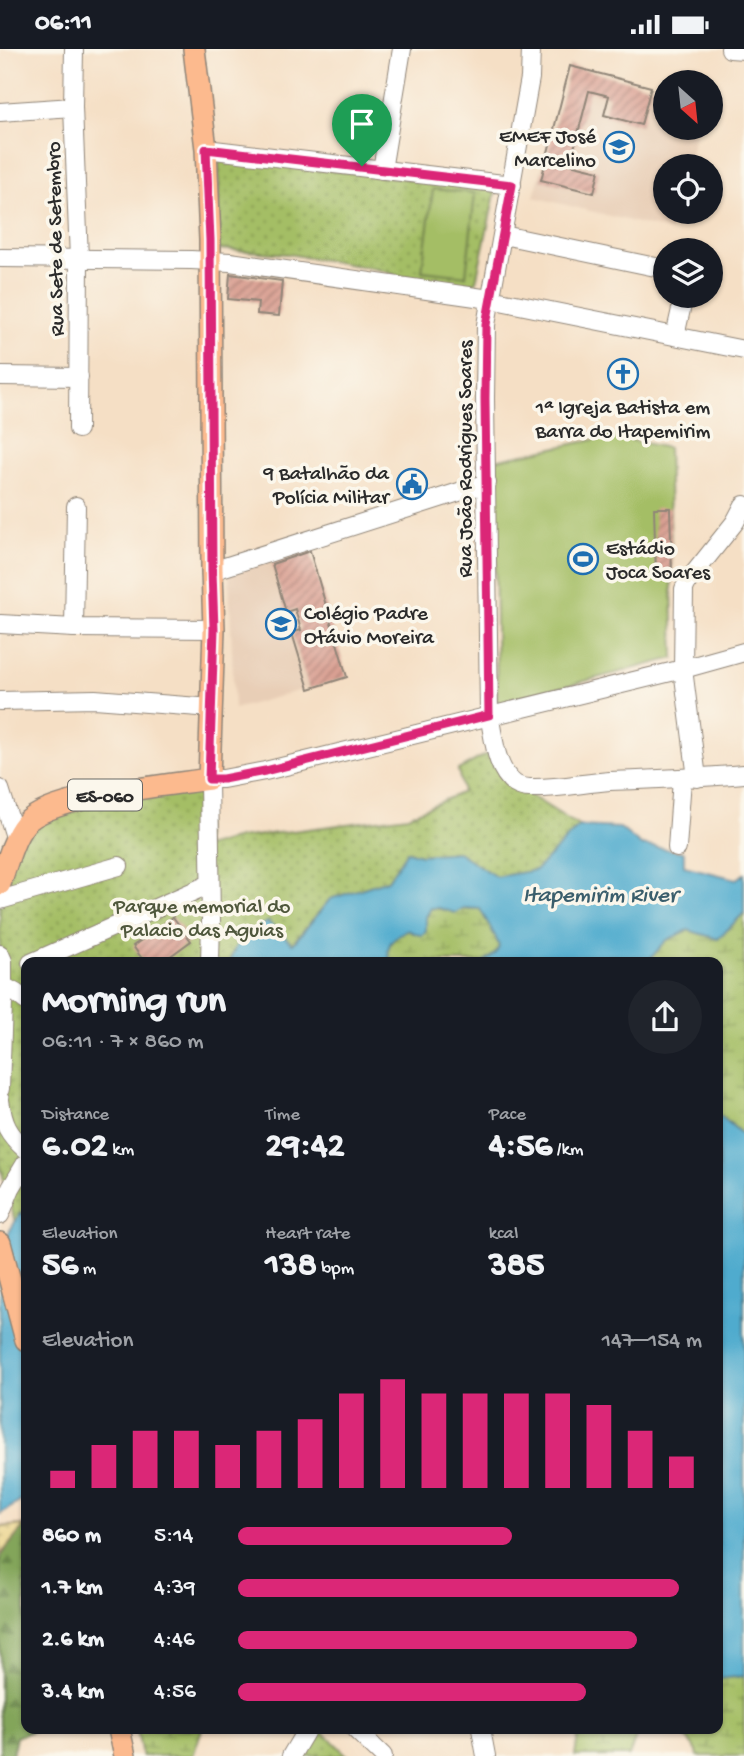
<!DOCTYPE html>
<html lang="en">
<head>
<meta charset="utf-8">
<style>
	:root { --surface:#171b24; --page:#20242c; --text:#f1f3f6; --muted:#9ea1a6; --accent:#db2777 }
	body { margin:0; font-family:"Gochi Hand",sans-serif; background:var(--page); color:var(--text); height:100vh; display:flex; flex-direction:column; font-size:26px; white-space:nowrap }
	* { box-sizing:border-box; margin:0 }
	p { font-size:23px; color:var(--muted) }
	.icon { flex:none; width:38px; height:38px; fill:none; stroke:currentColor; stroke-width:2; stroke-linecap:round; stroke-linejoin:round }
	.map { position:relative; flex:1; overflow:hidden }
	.sheet { position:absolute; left:21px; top:908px; width:702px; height:777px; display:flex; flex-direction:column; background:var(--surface); border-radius:14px; box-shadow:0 2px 5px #0004 }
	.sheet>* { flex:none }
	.needle { width:46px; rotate:153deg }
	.buttons { position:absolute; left:653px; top:21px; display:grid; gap:14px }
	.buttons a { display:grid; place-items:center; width:70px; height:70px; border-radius:50%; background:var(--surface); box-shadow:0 2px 5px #0004; font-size:35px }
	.pin { position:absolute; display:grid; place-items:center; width:60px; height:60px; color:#fff; margin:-72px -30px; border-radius:50% 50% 50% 0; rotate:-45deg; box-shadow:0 0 7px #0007 }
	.pin .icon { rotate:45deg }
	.round { display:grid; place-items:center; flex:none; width:74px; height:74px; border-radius:37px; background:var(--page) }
	.headline { display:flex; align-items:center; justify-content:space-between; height:119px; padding:0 21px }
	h1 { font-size:38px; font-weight:800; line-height:52px }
	.figures { display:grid; grid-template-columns:repeat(3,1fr); gap:10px; height:119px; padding:7px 21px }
	.figures div { display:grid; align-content:center }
	.figures b { font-size:35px; font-weight:800 }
	.figures small { font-size:19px; font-weight:400 }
	.figures p { font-size:19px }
	.chart { height:196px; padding:14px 21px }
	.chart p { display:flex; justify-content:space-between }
	.chart svg { width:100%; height:126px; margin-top:7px; stroke:var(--accent); stroke-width:6 }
	ul { padding:0 21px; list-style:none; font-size:23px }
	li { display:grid; grid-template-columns:112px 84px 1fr; align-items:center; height:52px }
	li i { height:18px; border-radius:9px; background:var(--accent) }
	.status { display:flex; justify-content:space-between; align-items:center; height:49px; padding:0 35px; background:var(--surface); direction:ltr }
	.status svg { height:19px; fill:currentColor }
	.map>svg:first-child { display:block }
</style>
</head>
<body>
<div class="status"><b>06:11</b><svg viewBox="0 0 49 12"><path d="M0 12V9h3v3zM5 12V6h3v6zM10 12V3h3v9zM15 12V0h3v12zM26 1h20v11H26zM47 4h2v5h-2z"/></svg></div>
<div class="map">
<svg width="744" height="1707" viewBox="0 0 744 1707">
	<defs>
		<pattern id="forest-firs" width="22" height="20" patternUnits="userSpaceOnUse" patternTransform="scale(1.75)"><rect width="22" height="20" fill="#83a55a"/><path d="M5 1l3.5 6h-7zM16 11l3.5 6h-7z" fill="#6b874b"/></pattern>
		<pattern id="wetland-marsh" width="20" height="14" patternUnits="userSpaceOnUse" patternTransform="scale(1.75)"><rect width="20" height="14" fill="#a4be65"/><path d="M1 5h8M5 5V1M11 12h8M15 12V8" fill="none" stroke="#869b53"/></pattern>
		<pattern id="sand-dots" width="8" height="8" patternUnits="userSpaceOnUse" patternTransform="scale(1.75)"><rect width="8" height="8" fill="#eeda9e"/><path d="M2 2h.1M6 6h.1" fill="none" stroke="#cb8" stroke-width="1.8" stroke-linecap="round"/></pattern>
		<pattern id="park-dots" width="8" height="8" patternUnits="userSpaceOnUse" patternTransform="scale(1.75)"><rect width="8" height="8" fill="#a4be65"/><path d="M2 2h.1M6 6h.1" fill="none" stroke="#869b53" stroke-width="1.8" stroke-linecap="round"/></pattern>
		<pattern id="building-hatch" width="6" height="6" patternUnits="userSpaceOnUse" patternTransform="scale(1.75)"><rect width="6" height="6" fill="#daa093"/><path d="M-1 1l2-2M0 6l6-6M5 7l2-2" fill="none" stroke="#b18378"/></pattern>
	</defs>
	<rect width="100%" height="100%" fill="#fbf7ec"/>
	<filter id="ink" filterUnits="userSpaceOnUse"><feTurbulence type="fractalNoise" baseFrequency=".0143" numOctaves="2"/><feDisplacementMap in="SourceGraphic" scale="14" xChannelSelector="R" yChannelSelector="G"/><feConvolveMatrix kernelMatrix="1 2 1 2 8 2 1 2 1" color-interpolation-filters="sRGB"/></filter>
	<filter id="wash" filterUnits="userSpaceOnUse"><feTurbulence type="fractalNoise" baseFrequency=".00686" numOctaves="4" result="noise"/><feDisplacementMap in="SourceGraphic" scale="28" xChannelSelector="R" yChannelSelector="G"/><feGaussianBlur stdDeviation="1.57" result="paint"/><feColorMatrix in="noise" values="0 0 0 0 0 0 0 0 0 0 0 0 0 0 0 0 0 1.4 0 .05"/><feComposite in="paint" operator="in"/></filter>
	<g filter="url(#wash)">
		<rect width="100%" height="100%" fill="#f5dfc5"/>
		<g fill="#e8ceb6">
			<polygon points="569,15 665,40 665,79 697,79 687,117 665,117 665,163 675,163 670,182 534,148"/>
			<polygon points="309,498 347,628 234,660 229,521"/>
		</g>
		<polygon fill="url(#forest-firs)" stroke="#576842" stroke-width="2" points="25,1476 26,1680 37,1680 16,1688 12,1707 0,1707 0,1507"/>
		<g fill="url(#wetland-marsh)" stroke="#687448" stroke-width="2">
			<path d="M 431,859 C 438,859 443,861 449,862 C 460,862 469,859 480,860 L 495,887 L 499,897 L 496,904 L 484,913 L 391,913 C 383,897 393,888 407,881 L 413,884 L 426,883 L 426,868 Z"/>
			<polygon points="744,864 744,1087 722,1067 718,1069 718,914 602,914 610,907 648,912 667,891 688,881 718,890"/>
			<polygon points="744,1627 744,1707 698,1707 697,1702 679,1680 718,1680 718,1630"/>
			<polygon points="137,1680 202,1680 193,1707 142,1707"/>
			<polygon points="579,1680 643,1680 637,1685 629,1707 575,1707"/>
		</g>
		<polygon fill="url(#sand-dots)" stroke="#8c8264" stroke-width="2" points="25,1476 0,1507 0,1478"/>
		<g fill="url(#park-dots)" stroke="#687448" stroke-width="2">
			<polygon points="219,110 292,117 496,140 476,232 471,238 424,235 377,220 288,205 218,200"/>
			<polygon points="489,704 531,747 579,777 536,821 496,828 458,803 421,806 407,802 388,831 330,850 292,895 232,904 229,913 26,914 26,1167 21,1163 15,1173 0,1116 0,837 20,782 81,760 205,732 205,798 239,789 408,767 463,743 458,721"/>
			<polygon points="321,1681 348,1707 296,1707 314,1682"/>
		</g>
		<g fill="#a4be65" stroke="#687448" stroke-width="2">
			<polygon points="433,140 475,144 466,227 422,222"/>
			<polygon points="612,387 668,399 674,609 497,655 494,411"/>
		</g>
		<g fill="#50abce" stroke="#3e6b7c" stroke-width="2">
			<path d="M 579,777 L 620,779 L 641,796 L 684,803 L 684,817 L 736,830 L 744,825 L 744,864 L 718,890 L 688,881 L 667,891 L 648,912 L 610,907 L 602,914 L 484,913 L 496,904 L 499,897 L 495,887 L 480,860 L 464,859 L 455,864 L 439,859 L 431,859 L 426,868 L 426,882 L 422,887 L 407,881 C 393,888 383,897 391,913 L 229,914 C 237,888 246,884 268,873 L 293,895 L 330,850 L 388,831 L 407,802 L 421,806 L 458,803 L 496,828 L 536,821 Z"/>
			<polygon points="721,1067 744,1087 744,1627 718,1630 718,1069"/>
			<polygon points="21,1163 26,1167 26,1449 0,1465 0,1198"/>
		</g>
		<g id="blocks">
			<g fill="url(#building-hatch)">
				<polygon points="570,17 651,38 641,76 604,66 609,47 589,42 570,115 599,122 594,144 541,131"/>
				<polygon points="230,225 282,232 279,267 257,265 258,253 228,250"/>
				<polygon points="654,459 670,459 672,527 656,527"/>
				<polygon points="310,502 347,628 309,640 292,584 301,581 295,560 286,563 272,515"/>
				<polygon points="173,868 191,892 161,914 145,914 133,897"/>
			</g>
		</g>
	</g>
	<g filter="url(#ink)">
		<use href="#blocks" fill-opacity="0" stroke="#908578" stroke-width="2"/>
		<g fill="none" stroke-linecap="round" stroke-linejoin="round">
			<g stroke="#908578" stroke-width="20">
				<g id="minor">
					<polyline points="74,0 73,58 79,210 78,380"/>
					<path d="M 531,0 L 530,29 L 486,276 L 485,349 L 489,666 C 494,688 495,720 515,735 C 520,738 524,739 530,739 C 557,740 583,734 610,732 C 655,730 699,729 744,725"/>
					<polyline points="730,0 744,1"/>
					<polyline points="0,63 73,58"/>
					<polyline points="206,100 512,136"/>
					<polyline points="382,121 402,0"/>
					<polyline points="503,186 665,220"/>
					<polyline points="0,209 191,211 230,213 490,250 744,301"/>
					<polyline points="675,287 684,247"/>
					<polyline points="0,327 79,328"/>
					<polyline points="212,522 487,434"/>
					<polyline points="0,575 74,579 214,580"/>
					<polyline points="74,579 76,457"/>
					<polyline points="0,652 95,650 212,659"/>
					<polyline points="697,729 683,620 684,540 688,532 735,473 744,456"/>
					<polyline points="0,740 16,791"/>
					<polyline points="677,799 682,730"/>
					<polyline points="0,851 119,817"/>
					<polyline points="0,905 3,912 3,953 0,1040"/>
					<polyline points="31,914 210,835"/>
					<polyline points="210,914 211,871 209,730 223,730 265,722 683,620 744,603"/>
					<polyline points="3,937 16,944 26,952"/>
					<path d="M 0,1051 C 3,1075 8,1085 26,1101"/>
					<polyline points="0,1166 11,1139 26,1114"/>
					<polyline points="355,1680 383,1707"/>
					<polyline points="481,1680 486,1707"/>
					<polyline points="291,1707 307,1680"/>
				</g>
			</g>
			<g stroke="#908578" stroke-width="24">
				<g id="major">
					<path d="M 0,835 C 6,817 13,789 25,775 C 48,747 170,736 209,730 L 214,580 L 212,522 L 210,191 L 206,100 L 194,0"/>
					<polyline points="0,1194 26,1291"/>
					<polyline points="119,1680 125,1707"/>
				</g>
			</g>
			<use href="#minor" stroke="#fff" stroke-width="18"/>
			<use href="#major" stroke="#fcba8e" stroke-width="21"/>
		</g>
	</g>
	<g fill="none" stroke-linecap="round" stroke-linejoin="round" filter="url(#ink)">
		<g stroke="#fff" stroke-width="14">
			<polygon id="route" points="206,100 512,136 486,276 485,349 489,666 265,722 223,730 209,730 214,580 212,522 210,191"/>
		</g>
		<use href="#route" stroke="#db2777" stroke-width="9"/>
	</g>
	<defs>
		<g id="school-ring" transform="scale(1.575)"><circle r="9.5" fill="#fbf7ec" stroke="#1f6fb2" stroke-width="1.5"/><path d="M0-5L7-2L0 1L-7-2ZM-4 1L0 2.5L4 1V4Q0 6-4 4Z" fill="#1f6fb2"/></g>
		<g id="church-ring" transform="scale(1.575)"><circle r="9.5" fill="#fbf7ec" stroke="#1f6fb2" stroke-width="1.5"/><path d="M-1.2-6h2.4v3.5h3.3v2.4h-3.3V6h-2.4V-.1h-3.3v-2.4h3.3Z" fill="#1f6fb2"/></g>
		<g id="civic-ring" transform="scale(1.575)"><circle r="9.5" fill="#fbf7ec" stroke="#1f6fb2" stroke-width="1.5"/><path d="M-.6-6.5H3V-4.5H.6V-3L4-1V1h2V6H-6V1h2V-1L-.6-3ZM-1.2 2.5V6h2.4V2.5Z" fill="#1f6fb2"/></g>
		<g id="stadium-ring" transform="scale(1.575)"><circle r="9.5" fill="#fbf7ec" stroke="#1f6fb2" stroke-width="1.5"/><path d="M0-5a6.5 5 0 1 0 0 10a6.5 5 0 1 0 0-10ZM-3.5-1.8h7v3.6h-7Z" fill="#1f6fb2"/></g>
	</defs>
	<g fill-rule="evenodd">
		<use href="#school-ring" x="619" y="98"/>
		<use href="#church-ring" x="623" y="325"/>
		<use href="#civic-ring" x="412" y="435"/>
		<use href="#stadium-ring" x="583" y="510"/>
		<use href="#school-ring" x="281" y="575"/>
	</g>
	<g text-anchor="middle" stroke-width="7" stroke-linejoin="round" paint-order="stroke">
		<rect fill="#fbf7ec" stroke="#696865" stroke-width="2" x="68" y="730.5" width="74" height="31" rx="5"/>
		<g font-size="19" font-weight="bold" fill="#2b2b2b">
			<text x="105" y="753">ES-060</text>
		</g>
		<g font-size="21" fill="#2b2b2b" stroke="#fbf7ec" text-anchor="end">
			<text x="596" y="93">EMEF José<tspan x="596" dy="24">Marcelino</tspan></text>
			<text x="623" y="364" text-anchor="middle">1ª Igreja Batista em<tspan x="623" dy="24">Barra do Itapemirim</tspan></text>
			<text x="389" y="430">9 Batalhão da<tspan x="389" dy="24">Polícia Militar</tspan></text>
			<text x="606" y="505" text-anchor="start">Estádio<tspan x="606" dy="24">Joca Soares</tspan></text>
			<text x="304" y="570" text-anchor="start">Colégio Padre<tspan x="304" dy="24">Otávio Moreira</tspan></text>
		</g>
		<g font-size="21" fill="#2b2b2b" stroke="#fbf7ec">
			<text transform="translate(54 190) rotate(-91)" y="7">Rua Sete de Setembro</text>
			<text transform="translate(464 410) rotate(-90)" y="7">Rua João Rodrigues Soares</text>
		</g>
		<g font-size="21" fill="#4f573c" stroke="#fbf7ec">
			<text x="202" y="863">Parque memorial do<tspan x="202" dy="24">Palacio das Aguias</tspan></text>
		</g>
		<g font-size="23" font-style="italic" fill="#3a5e6c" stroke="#fbf7ec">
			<text x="600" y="852">Itapemirim River</text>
		</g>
	</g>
</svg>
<div class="buttons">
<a><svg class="needle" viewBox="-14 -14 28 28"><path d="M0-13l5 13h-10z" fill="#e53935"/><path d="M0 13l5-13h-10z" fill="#9ea1a6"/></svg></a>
<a><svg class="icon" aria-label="locate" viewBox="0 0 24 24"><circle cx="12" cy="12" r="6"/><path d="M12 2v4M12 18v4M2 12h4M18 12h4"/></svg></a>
<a><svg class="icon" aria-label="layers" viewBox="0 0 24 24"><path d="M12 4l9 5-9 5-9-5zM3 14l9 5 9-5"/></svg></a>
</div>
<div class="pin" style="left:362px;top:117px;background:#1e9e55"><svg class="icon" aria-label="arrive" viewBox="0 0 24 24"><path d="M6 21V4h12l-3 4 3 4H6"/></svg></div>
<section class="sheet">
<div class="headline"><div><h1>Morning run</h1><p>06:11 · 7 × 860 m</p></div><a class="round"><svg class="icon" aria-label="share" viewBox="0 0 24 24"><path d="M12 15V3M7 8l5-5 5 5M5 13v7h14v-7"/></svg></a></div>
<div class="figures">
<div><p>Distance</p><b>6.02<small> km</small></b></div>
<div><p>Time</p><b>29:42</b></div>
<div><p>Pace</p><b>4:56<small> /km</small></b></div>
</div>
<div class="figures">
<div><p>Elevation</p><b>56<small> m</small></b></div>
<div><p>Heart rate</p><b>138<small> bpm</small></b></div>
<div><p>kcal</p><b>385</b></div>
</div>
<div class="chart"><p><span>Elevation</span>147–154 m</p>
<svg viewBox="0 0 160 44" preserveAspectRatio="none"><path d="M5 44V38M15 44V29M25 44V24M35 44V24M45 44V29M55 44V24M65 44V20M75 44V11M85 44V6M95 44V11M105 44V11M115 44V11M125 44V11M135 44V15M145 44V24M155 44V33"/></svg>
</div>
<ul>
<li><b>860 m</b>5:14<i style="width:59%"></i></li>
<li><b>1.7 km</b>4:39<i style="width:95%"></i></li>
<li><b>2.6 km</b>4:46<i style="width:86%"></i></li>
<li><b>3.4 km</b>4:56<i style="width:75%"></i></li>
</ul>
</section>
</div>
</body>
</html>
